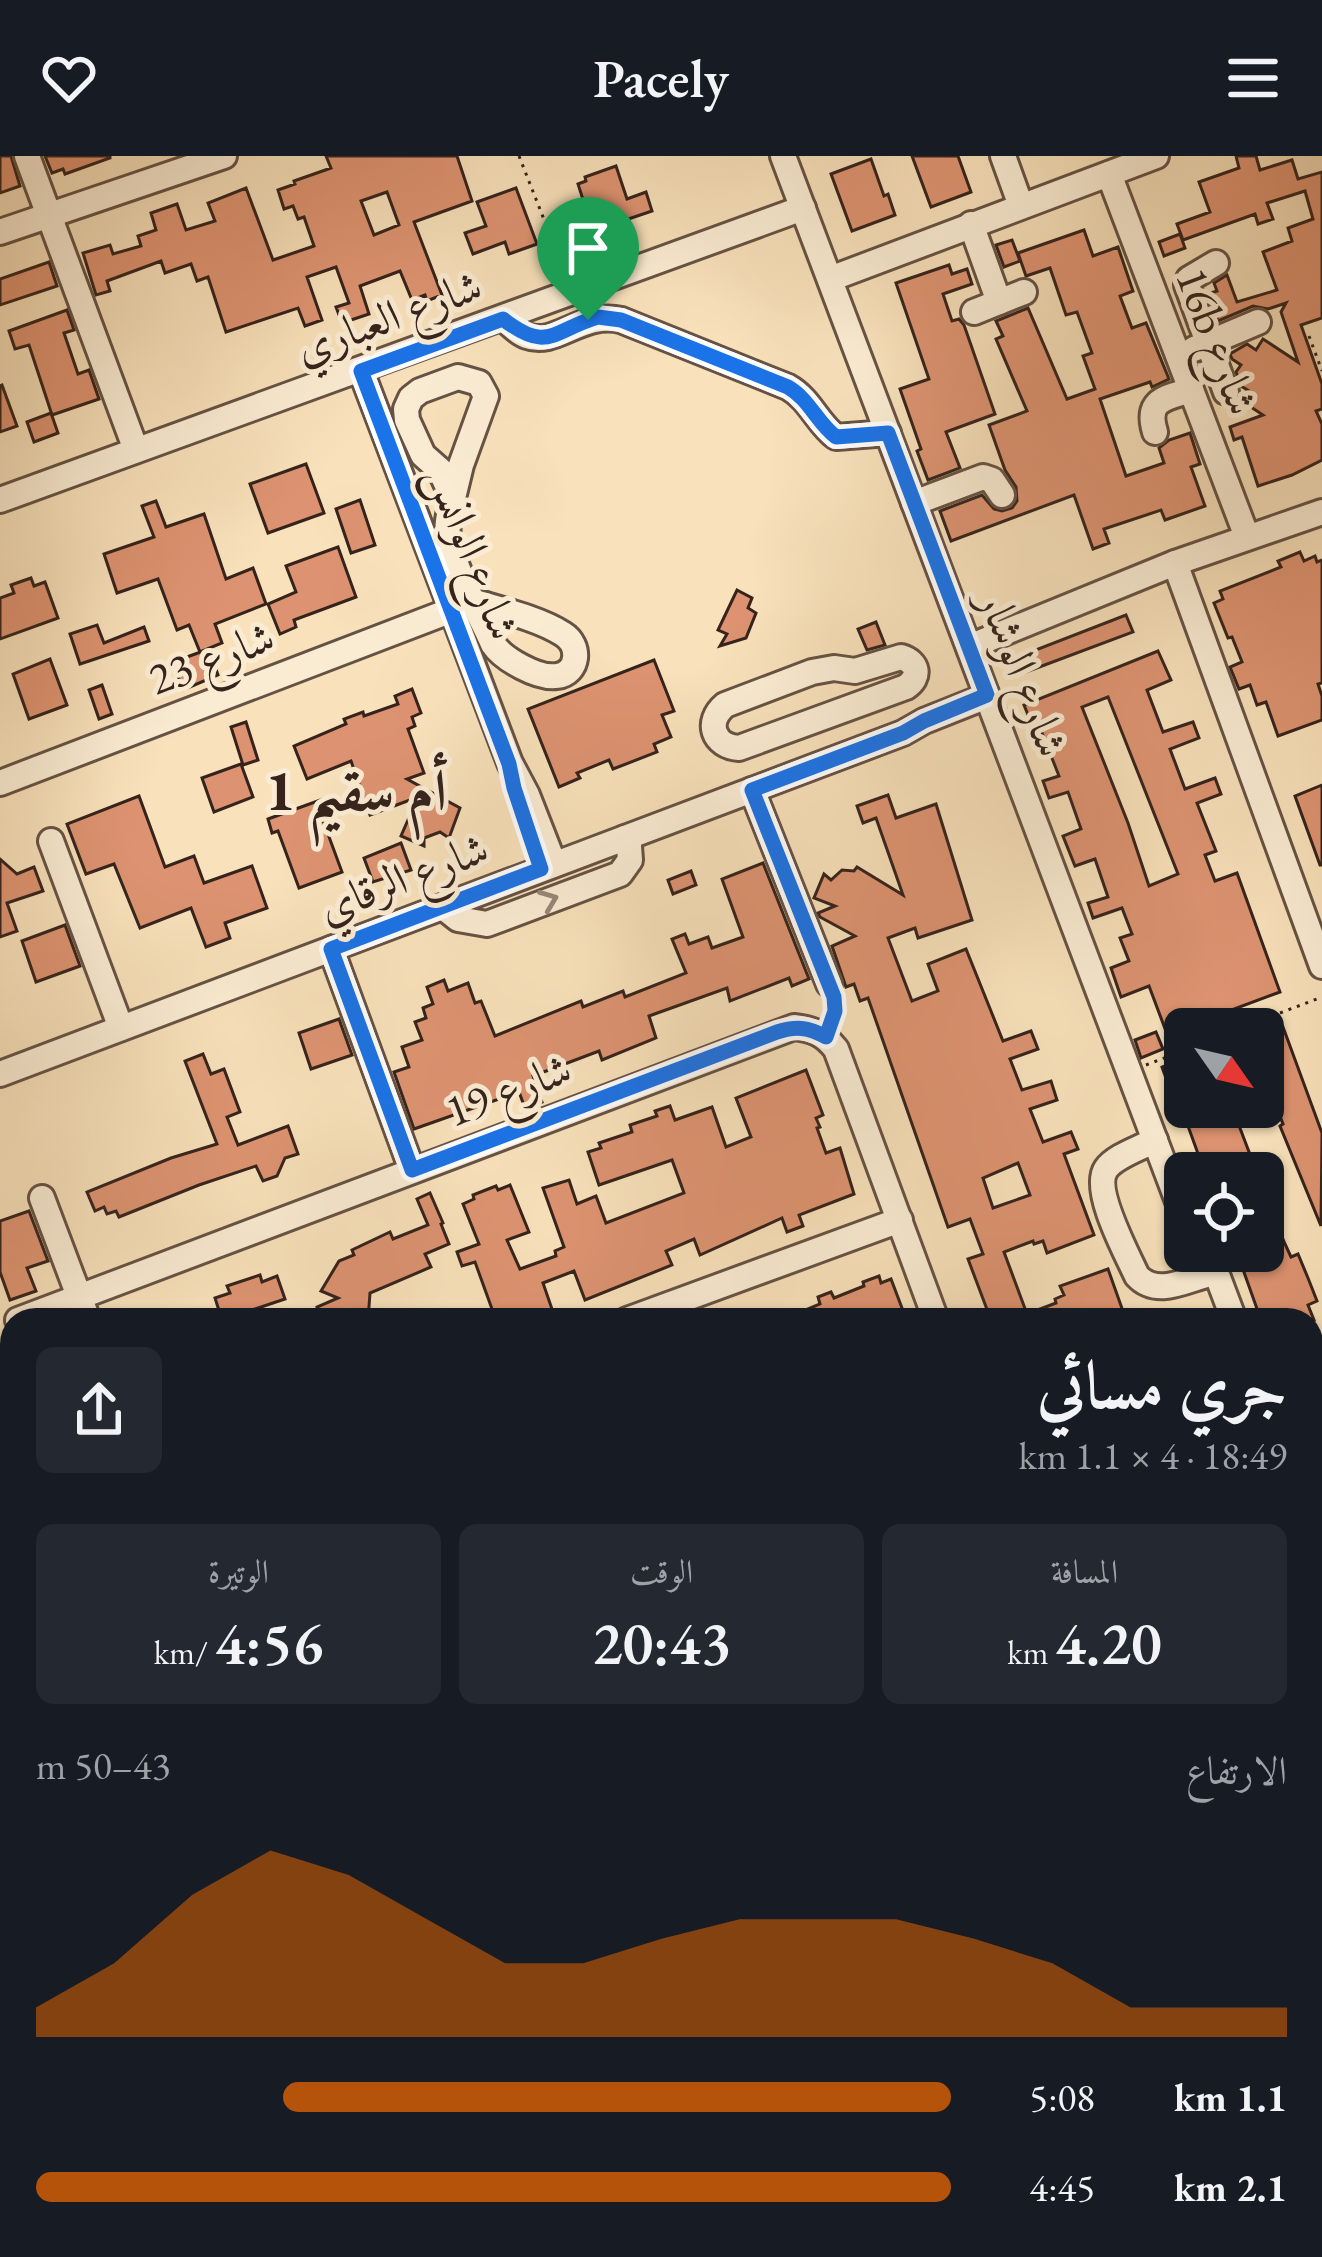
<!DOCTYPE html>
<html lang="ar">
<head>
<meta charset="utf-8">
<style>
	:root { --surface:#171b24; --page:#242831; --text:#f1f3f6; --muted:#9ea1a6; --accent:#b45309 }
	body { margin:0; font-family:"EB Garamond",Amiri,serif; background:var(--page); color:var(--text); direction:rtl; height:100vh; display:flex; flex-direction:column; font-size:45px; white-space:nowrap }
	* { box-sizing:border-box; margin:0 }
	p { font-size:39px; color:var(--muted) }
	.icon { flex:none; width:66px; height:66px; fill:none; stroke:currentColor; stroke-width:2; stroke-linecap:round; stroke-linejoin:round }
	.map { position:relative; flex:1; overflow:hidden; direction:ltr }
	.details { position:absolute; left:0px; top:1152px; width:1323px; height:951px; display:flex; flex-direction:column; background:var(--surface); border-radius:36px 36px 0 0; box-shadow:0 3px 9px #0004; direction:rtl }
	.details>* { flex:none }
	.needle { width:78px; rotate:124deg }
	.controls { position:absolute; left:1164px; top:852px; display:grid; gap:24px }
	.controls a { display:grid; place-items:center; width:120px; height:120px; border-radius:18px; background:var(--surface); box-shadow:0 3px 9px #0004; font-size:60px }
	.pin { position:absolute; display:grid; place-items:center; width:102px; height:102px; color:#fff; margin:-123px -51px; border-radius:50% 50% 50% 0; rotate:-45deg; box-shadow:0 0 12px #0007 }
	.pin .icon { rotate:45deg }
	.round { display:grid; place-items:center; flex:none; width:126px; height:126px; border-radius:18px; background:var(--page) }
	.headline { display:flex; align-items:center; justify-content:space-between; height:204px; padding:0 36px }
	h1 { font-size:66px; font-weight:600; line-height:90px }
	.figures { display:grid; grid-template-columns:repeat(3,1fr); gap:18px; height:204px; padding:12px 36px }
	.figures div { display:grid; align-content:center; border-radius:18px; background:var(--page); text-align:center }
	.figures b { font-size:60px; font-weight:600 }
	.figures small { font-size:33px; font-weight:400 }
	.figures p { font-size:33px }
	.chart { height:336px; padding:24px 36px }
	.chart p { display:flex; justify-content:space-between }
	.chart svg { width:100%; height:216px; margin-top:12px; fill:var(--accent); opacity:.7 }
	ul { padding:0 36px; list-style:none; font-size:39px }
	li { display:grid; grid-template-columns:192px 144px 1fr; align-items:center; height:90px }
	li i { height:30px; border-radius:15px; background:var(--accent) }
	header { display:flex; justify-content:space-between; align-items:center; height:156px; padding:0 36px; background:var(--surface); font-size:54px; font-weight:600 }
	.map>svg:first-child { display:block }
</style>
</head>
<body>
<header><svg class="icon" aria-label="menu" viewBox="0 0 24 24"><path d="M4 6h16M4 12h16M4 18h16"/></svg>Pacely<svg class="icon" aria-label="heart" viewBox="0 0 24 24"><path d="M12 20l-8-8c-3-5 5-10 8-4 3-6 11-1 8 4z"/></svg></header>
<div class="map">
<svg width="1322" height="2101" viewBox="0 0 1322 2101">
	<rect width="100%" height="100%" fill="#f8e1bb"/>
	<filter id="stains"><feTurbulence type="fractalNoise" baseFrequency=".00167" numOctaves="4"/><feColorMatrix values="0 0 0 0 .2 0 0 0 0 .09 0 0 0 0 .02 0 0 0 .5 -.17"/></filter>
	<radialGradient id="worn" r=".72"><stop offset=".6" stop-color="#630" stop-opacity="0"/><stop offset="1" stop-color="#630" stop-opacity=".3"/></radialGradient>
	<g fill="#dd9371" stroke="#35231c" stroke-width="3" fill-rule="evenodd">
		<polygon points="0,0 11,0 20,30 0,37"/>
		<polygon points="45,0 110,0 110,2 65,18 63,13 52,17"/>
		<path d="M 326,0 L 457,0 L 472,45 L 414,66 L 442,139 L 427,145 L 425,139 L 412,144 L 400,115 L 360,130 L 369,158 L 342,167 L 336,151 L 349,147 L 336,111 L 307,121 L 322,164 L 305,170 L 298,152 L 226,176 L 208,121 L 197,125 L 191,108 L 165,117 L 161,105 L 107,125 L 110,135 L 96,139 L 83,97 L 110,89 L 113,98 L 141,90 L 138,80 L 156,74 L 151,57 L 177,48 L 186,74 L 215,65 L 208,47 L 246,32 L 273,104 L 314,90 L 304,61 L 298,63 L 293,50 L 284,53 L 278,34 L 295,28 L 294,25 L 331,12 ZM 387,36 L 399,69 L 374,79 L 361,45 Z"/>
		<polygon points="912,0 958,0 971,36 931,51"/>
		<polygon points="1236,0 1256,0 1260,14 1292,4 1298,23 1322,16 1322,162 1301,169 1322,228 1322,253 1316,255 1322,268 1322,304 1292,319 1258,330 1242,281 1234,284 1230,271 1263,259 1242,245 1249,235 1241,230 1236,216 1241,209 1232,203 1230,198 1247,188 1256,194 1263,183 1298,206 1281,156 1286,147 1268,153 1253,150 1218,165 1208,138 1217,135 1214,127 1227,119 1237,146 1277,134 1263,96 1292,85 1288,72 1313,63 1305,35 1267,47 1273,63 1258,68 1255,58 1183,84 1177,68 1210,56 1199,26 1239,12"/>
		<polygon points="871,3 884,40 888,38 895,59 852,75 831,18"/>
		<polygon points="616,10 627,43 646,36 652,55 593,75 578,28 586,25 585,21"/>
		<polygon points="516,32 537,88 509,98 505,86 473,98 465,77 486,70 477,46"/>
		<polygon points="1084,74 1093,100 1118,91 1133,135 1120,140 1132,172 1146,167 1169,223 1152,231 1150,226 1100,243 1126,320 1164,307 1159,292 1169,284 1190,277 1200,308 1191,311 1205,350 1165,364 1161,354 1104,373 1109,387 1093,393 1074,339 951,385 940,355 982,339 994,353 1002,355 1012,352 1017,345 1016,331 1005,314 989,269 1027,255 996,183 1003,180 996,165 1028,152 1067,243 1095,233 1083,200 1092,197 1077,156 1066,159 1050,112 1026,120 1018,97"/>
		<polygon points="1180,78 1185,92 1164,100 1159,86"/>
		<polygon points="1012,84 1020,105 1004,111 996,89"/>
		<polygon points="49,106 57,130 0,149 0,123"/>
		<polygon points="949,109 952,118 967,113 972,128 943,138 952,165 959,163 964,169 995,258 946,276 960,312 928,324 917,295 921,293 900,233 929,223 896,127"/>
		<polygon points="67,154 74,174 64,177 78,218 89,214 99,243 52,259 29,189 15,193 9,175"/>
		<polygon points="2,229 17,270 0,276 0,230"/>
		<polygon points="51,257 58,277 34,286 27,266"/>
		<polygon points="306,308 324,357 268,377 250,328"/>
		<polygon points="360,344 375,389 351,397 336,353"/>
		<polygon points="156,345 166,371 204,358 226,423 253,412 266,448 215,468 222,487 200,496 189,469 177,474 158,423 117,437 104,398 154,381 142,350"/>
		<polygon points="338,391 356,441 294,464 296,471 280,478 268,448 296,436 286,410"/>
		<polygon points="1300,396 1304,405 1315,400 1317,406 1322,404 1322,527 1318,528 1322,540 1322,564 1278,580 1266,546 1257,549 1250,529 1239,533 1230,511 1242,506 1232,481 1228,482 1214,447 1223,443 1220,435 1281,411 1278,405"/>
		<polygon points="31,422 34,430 45,426 58,462 0,483 0,442 14,437 11,429"/>
		<polygon points="737,434 752,442 748,452 756,457 746,482 720,490 727,478 718,474"/>
		<polygon points="1126,459 1133,476 1026,516 1020,500"/>
		<polygon points="876,466 885,489 867,494 858,473"/>
		<polygon points="97,469 104,487 144,471 149,485 80,508 70,478"/>
		<polygon points="209,493 218,519 183,534 173,506"/>
		<path d="M 1158,495 L 1171,524 L 1147,534 L 1163,576 L 1193,566 L 1199,582 L 1170,593 L 1185,633 L 1215,622 L 1221,638 L 1197,647 L 1216,695 L 1205,699 L 1215,725 L 1237,717 L 1280,836 L 1167,878 L 1149,830 L 1121,841 L 1111,812 L 1129,805 L 1120,782 L 1132,778 L 1122,752 L 1093,762 L 1088,747 L 1108,741 L 1095,703 L 1075,710 L 1063,680 L 1081,673 L 1068,636 L 1049,642 L 1043,625 L 1059,620 L 1039,569 L 1033,571 L 1024,549 ZM 1108,541 L 1178,718 L 1149,730 L 1128,667 L 1082,551 Z"/>
		<polygon points="50,503 67,549 29,563 13,518"/>
		<polygon points="654,504 674,555 662,559 671,581 654,588 657,596 613,613 609,604 577,617 580,622 559,631 528,553"/>
		<polygon points="102,529 112,558 99,563 89,534"/>
		<polygon points="412,533 421,557 412,561 415,570 408,573 424,617 407,623 460,652 449,682 440,676 424,682 424,690 401,680 418,641 370,659 351,605 307,623 294,590 346,568 344,563 363,556 364,560 398,548 395,540"/>
		<polygon points="246,566 258,604 243,609 231,571"/>
		<polygon points="241,608 253,641 214,656 202,622"/>
		<polygon points="1322,629 1322,709 1320,709 1295,640"/>
		<path d="M 888,639 L 896,662 L 936,648 L 972,764 L 918,782 L 915,772 L 888,782 L 912,845 L 938,835 L 928,808 L 966,793 L 1003,885 L 1031,875 L 1038,893 L 1010,903 L 1022,934 L 1051,925 L 1057,944 L 1030,953 L 1043,986 L 1071,976 L 1078,993 L 1064,998 L 1094,1079 L 1047,1097 L 1043,1085 L 1034,1088 L 1033,1085 L 1004,1096 L 1027,1158 L 1056,1147 L 1055,1143 L 1064,1139 L 1060,1130 L 1108,1113 L 1124,1158 L 1108,1164 L 991,1164 L 968,1103 L 983,1098 L 970,1063 L 948,1071 L 868,842 L 860,845 L 854,828 L 846,831 L 832,790 L 855,780 L 820,761 L 818,757 L 835,750 L 814,742 L 824,718 L 831,724 L 842,714 L 854,715 L 857,711 L 903,739 L 876,662 L 863,667 L 857,650 ZM 1018,1007 L 1030,1039 L 993,1052 L 983,1022 Z"/>
		<polygon points="139,640 165,711 194,700 204,727 252,710 267,752 225,767 230,782 206,791 191,752 140,772 114,708 86,718 67,668"/>
		<polygon points="326,642 331,656 321,659 342,716 299,732 278,675 272,677 268,663"/>
		<polygon points="401,687 411,714 373,726 364,702"/>
		<polygon points="0,703 17,718 34,711 43,735 7,747 17,775 0,781"/>
		<polygon points="763,707 809,823 792,830 789,822 730,845 727,832 649,860 656,882 602,904 599,895 533,920 542,946 525,952 519,936 414,973 394,916 409,911 402,891 422,884 415,866 426,862 423,852 433,848 427,831 444,824 448,835 468,827 475,847 481,845 495,880 581,845 583,851 623,835 625,841 686,817 672,783 685,778 689,788 708,781 712,792 743,781 722,723"/>
		<polygon points="691,715 696,729 673,738 668,724"/>
		<polygon points="65,769 80,810 36,826 22,785"/>
		<polygon points="339,863 352,899 311,913 299,877"/>
		<polygon points="1283,871 1322,977 1321,1070 1280,970 1283,968 1263,918 1263,878"/>
		<polygon points="1156,876 1163,893 1141,902 1135,884"/>
		<polygon points="203,898 211,918 224,913 240,956 227,961 238,989 288,970 298,998 285,1002 277,1020 263,1025 256,1010 199,1029 119,1061 116,1055 107,1058 104,1051 95,1055 87,1036 171,1002 217,988 185,905"/>
		<polygon points="1185,902 1185,951 1232,951 1257,1017 1205,1017 1171,923 1167,925 1162,911"/>
		<polygon points="806,914 823,959 816,962 820,971 817,972 826,997 840,992 854,1038 799,1059 803,1070 787,1076 782,1062 700,1099 694,1083 666,1095 672,1109 585,1144 574,1115 543,1127 553,1156 531,1164 496,1164 475,1106 462,1110 457,1096 479,1088 463,1048 474,1043 473,1039 496,1030 498,1034 510,1029 529,1076 507,1084 520,1113 556,1100 555,1095 564,1091 543,1032 569,1024 577,1048 596,1040 606,1067 684,1037 672,1004 599,1029 588,996 601,992 599,987 632,976 630,969 657,960 655,955 670,950 675,964 712,951 726,991 751,981 736,942"/>
		<polygon points="1263,1034 1285,1088 1291,1101 1298,1098 1308,1122 1317,1145 1308,1149 1314,1164 1261,1164 1240,1105 1263,1096"/>
		<polygon points="430,1037 443,1067 441,1068 449,1088 425,1098 431,1111 370,1137 368,1164 321,1164 317,1151 338,1142 321,1135 339,1105 354,1099 352,1094 390,1076 393,1083 428,1069 417,1043"/>
		<polygon points="29,1055 48,1105 27,1112 36,1135 10,1144 0,1116 0,1065"/>
		<polygon points="260,1119 262,1126 277,1120 285,1143 222,1164 215,1142 230,1137 227,1130"/>
		<polygon points="879,1120 881,1127 891,1123 905,1160 896,1164 782,1164 820,1148 818,1141 831,1136 834,1142 864,1130 863,1126"/>
	</g>
	<g fill="none" stroke-linecap="round" stroke-linejoin="round">
		<g stroke="#665244" stroke-width="30">
			<g id="minor">
				<polyline points="27,0 136,294"/>
				<polyline points="783,0 1185,1064"/>
				<polyline points="1003,0 1021,50"/>
				<polyline points="1109,18 1247,381"/>
				<polyline points="971,68 999,146"/>
				<polyline points="0,76 224,0"/>
				<polyline points="1216,107 1189,123 1187,129 1226,236"/>
				<polyline points="830,123 1156,0"/>
				<polyline points="974,156 1024,136"/>
				<path d="M 504,163 C 511,169 518,177 527,180 C 556,191 581,155 621,164 L 788,231 C 810,243 817,267 836,281 L 888,277"/>
				<polyline points="1194,193 1258,166"/>
				<polyline points="361,215 510,607 527,639 554,708"/>
				<polygon points="458,221 479,227 486,240 461,309 453,342 440,314 423,299 407,264 406,253 411,242 420,235"/>
				<path d="M 1155,276 C 1145,243 1166,242 1191,234"/>
				<path d="M 453,342 C 450,355 446,367 448,380 C 452,410 480,458 493,488 C 503,503 538,523 557,520 C 579,517 581,489 563,478 C 540,463 502,454 475,446"/>
				<polyline points="0,344 803,52"/>
				<polyline points="914,347 983,321 992,324 1002,339"/>
				<polyline points="1175,407 1322,810"/>
				<polyline points="969,491 1175,407 1322,356"/>
				<path d="M 901,501 C 918,506 921,521 906,531 L 739,592 C 713,590 705,566 725,549 L 812,516 L 834,512 L 855,515 Z"/>
				<polyline points="0,627 452,454"/>
				<polyline points="752,634 829,828"/>
				<polyline points="51,685 121,872"/>
				<polyline points="443,751 458,763 487,768 620,718 630,704 629,690 625,682"/>
				<polyline points="331,793 412,1014"/>
				<polyline points="0,918 903,577 924,565 987,540"/>
				<path d="M 1155,984 C 1141,992 1115,1000 1106,1013 C 1092,1034 1127,1098 1137,1120 C 1156,1140 1182,1126 1206,1119"/>
				<polyline points="42,1042 88,1164"/>
				<polyline points="1208,1095 1234,1164"/>
				<path d="M 18,1164 L 794,871 C 813,873 824,878 836,893 L 936,1164"/>
				<polyline points="627,1164 900,1064"/>
				<polyline points="0,1390 12,1386"/>
				<polyline points="1311,1398 1322,1427"/>
				<polyline points="0,1607 12,1603"/>
				<polyline points="0,1901 12,1897"/>
				<polyline points="1311,2043 1322,2039"/>
				<polyline points="188,2091 192,2101"/>
				<polyline points="415,2091 419,2101"/>
				<polyline points="649,2091 653,2101"/>
				<polyline points="1159,2101 1185,2091"/>
			</g>
		</g>
		<g stroke="#35231c" stroke-width="3" stroke-dasharray="3 6" stroke-linecap="butt">
			<polyline points="519,0 565,117"/>
			<polyline points="1309,180 1322,215"/>
			<polyline points="1238,873 1322,841"/>
			<polyline points="1146,909 1185,894"/>
			<polyline points="1311,1185 1322,1181"/>
			<polyline points="713,2091 717,2101"/>
		</g>
		<use href="#minor" stroke="#faecd3" stroke-width="24"/>
	</g>
	<defs><path id="oneway-chevron" d="M-2-3.5L2.5 0L-2 3.5" fill="none" stroke-width="1.6" stroke-linecap="round" stroke-linejoin="round" transform="scale(3)"/></defs>
	<use stroke="#988878" href="#oneway-chevron" transform="translate(549 744) rotate(-21)"/>
	<g fill="none" stroke-linecap="round" stroke-linejoin="round">
		<g stroke="#fff" stroke-width="24">
			<path id="route" d="M 598,161 L 621,164 L 788,231 C 810,244 817,267 836,281 L 888,277 L 987,539 L 924,565 L 903,577 L 752,634 L 834,841 L 835,855 L 826,881 C 808,871 796,870 777,876 L 412,1014 L 331,793 L 541,713 L 514,632 L 509,608 L 361,215 L 503,163 C 548,198 553,174 598,161 Z"/>
		</g>
		<use href="#route" stroke="#1a73e8" stroke-width="15"/>
	</g>
	<g text-anchor="middle" stroke-width="10" stroke-linejoin="round" paint-order="stroke">
		<g font-size="45" fill="#35231c" stroke="#faecd3">
			<text transform="translate(388 160) rotate(-20)" y="16">شارع العباري</text>
			<text transform="translate(1218 185) rotate(69)" y="16">16b شارع</text>
			<text transform="translate(474 396) rotate(69)" y="16">شارع الوانس</text>
			<text transform="translate(211 501) rotate(-21)" y="16">شارع 23</text>
			<text transform="translate(1024 517) rotate(69)" y="16">شارع الوشار</text>
			<text transform="translate(403 721) rotate(-21)" y="16">شارع الرقاي</text>
			<text transform="translate(508 933) rotate(-21)" y="16">شارع 19</text>
		</g>
		<g font-size="57" font-weight="bold" fill="#35231c" stroke="#faecd3">
			<text x="356" y="654">أم سقيم 1</text>
		</g>
	</g>
	<rect width="100%" height="100%" filter="url(#stains)"/>
	<rect width="100%" height="100%" fill="url(#worn)"/>
</svg>
<div class="controls">
<a><svg class="needle" viewBox="-14 -14 28 28"><path d="M0-13l5 13h-10z" fill="#e53935"/><path d="M0 13l5-13h-10z" fill="#9ea1a6"/></svg></a>
<a><svg class="icon" aria-label="locate" viewBox="0 0 24 24"><circle cx="12" cy="12" r="6"/><path d="M12 2v4M12 18v4M2 12h4M18 12h4"/></svg></a>
</div>
<div class="pin" style="left:588px;top:164px;background:#1e9e55"><svg class="icon" aria-label="arrive" viewBox="0 0 24 24"><path d="M6 21V4h12l-3 4 3 4H6"/></svg></div>
<section class="details">
<div class="headline"><div><h1>جري مسائي</h1><p>18:49 · 4 × 1.1 km</p></div><a class="round"><svg class="icon" aria-label="share" viewBox="0 0 24 24"><path d="M12 15V3M7 8l5-5 5 5M5 13v7h14v-7"/></svg></a></div>
<div class="figures">
<div><p>المسافة</p><b>4.20<small> km</small></b></div>
<div><p>الوقت</p><b>20:43</b></div>
<div><p>الوتيرة</p><b>4:56<small> /km</small></b></div>
</div>
<div class="chart"><p><span>الارتفاع</span>43–50 m</p>
<svg viewBox="0 0 160 44" preserveAspectRatio="none"><path d="M0 44V38L10 29L20 15L30 6L40 11L50 20L60 29L70 29L80 24L90 20L100 20L110 20L120 24L130 29L140 38L150 38L160 38V44z"/></svg>
</div>
<ul>
<li><b>1.1 km</b>5:08<i style="width:73%"></i></li>
<li><b>2.1 km</b>4:45<i style="width:100%"></i></li>
</ul>
</section>
</div>
</body>
</html>
